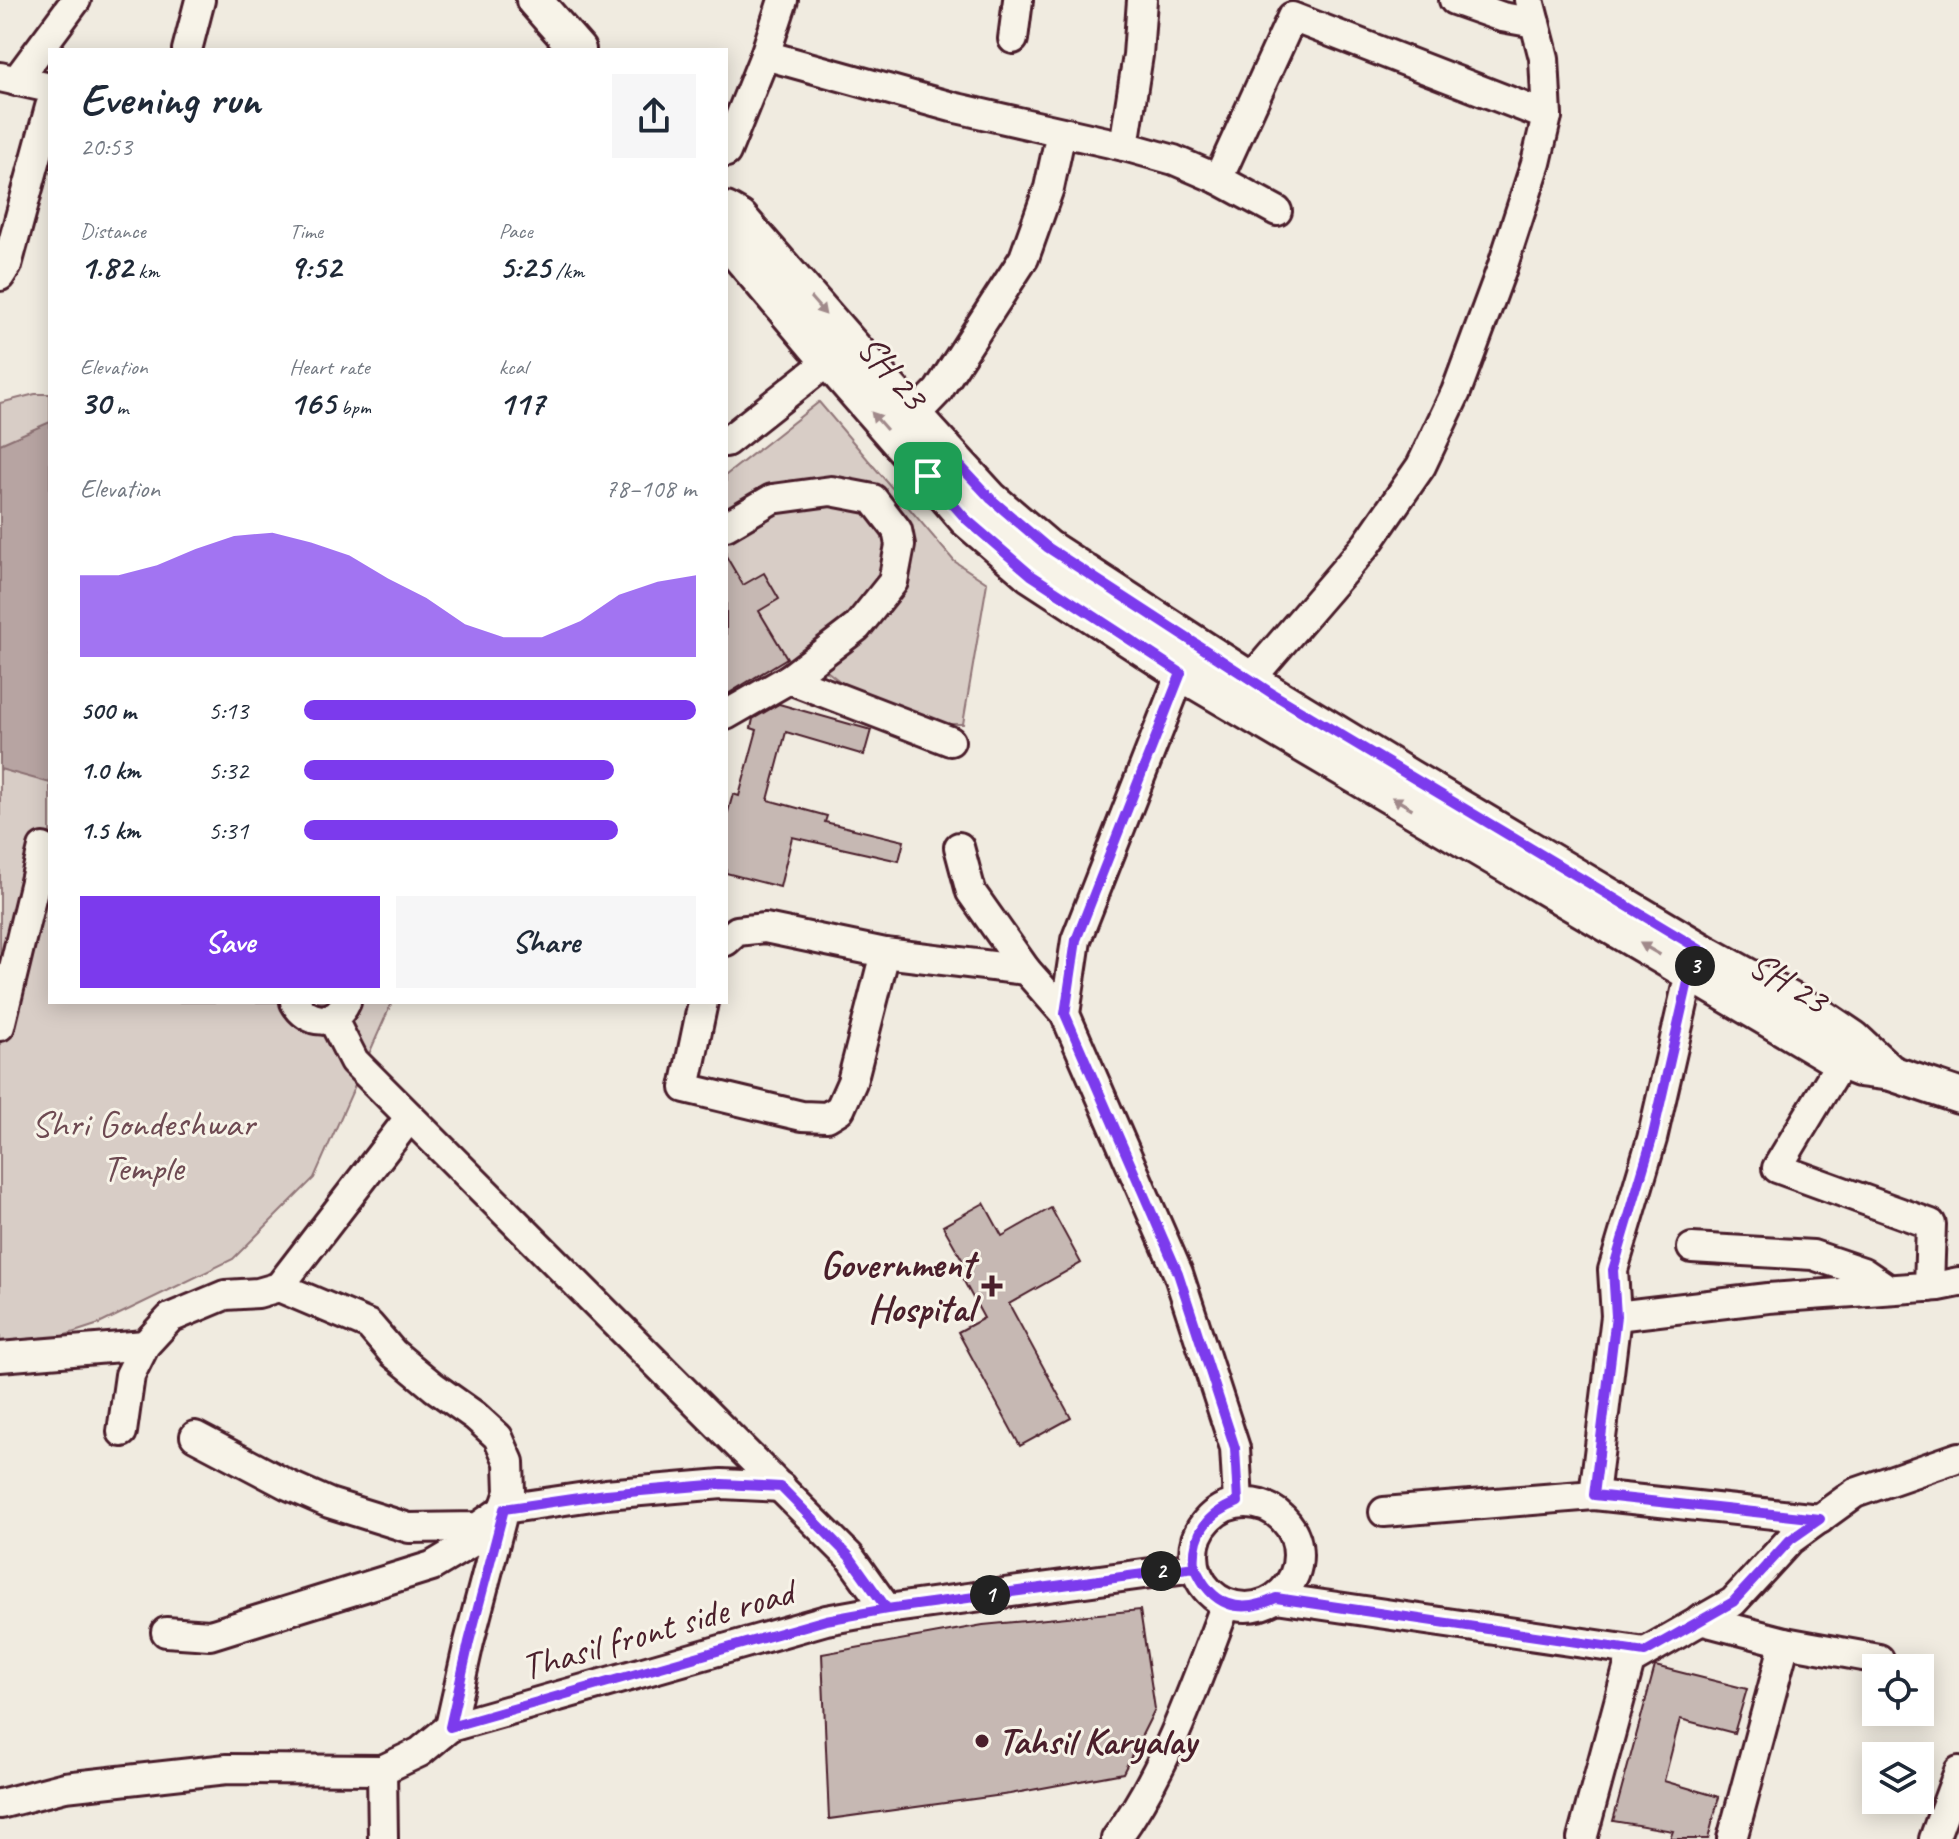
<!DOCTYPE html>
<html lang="en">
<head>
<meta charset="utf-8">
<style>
	:root { --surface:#fff; --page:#f6f6f7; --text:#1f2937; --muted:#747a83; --accent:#7c3aed }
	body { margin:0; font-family:Caveat,sans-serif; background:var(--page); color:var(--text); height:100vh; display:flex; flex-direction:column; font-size:30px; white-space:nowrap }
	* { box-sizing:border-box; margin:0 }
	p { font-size:26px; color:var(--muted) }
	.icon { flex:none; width:44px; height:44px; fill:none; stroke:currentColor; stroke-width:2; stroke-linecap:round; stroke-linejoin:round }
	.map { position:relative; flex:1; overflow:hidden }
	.drawer { position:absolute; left:48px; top:48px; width:680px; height:956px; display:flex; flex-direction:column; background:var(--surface); border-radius:0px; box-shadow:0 4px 20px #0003 }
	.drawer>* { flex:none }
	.buttons { position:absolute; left:1862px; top:1654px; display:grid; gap:16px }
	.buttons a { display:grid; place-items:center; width:72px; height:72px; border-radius:0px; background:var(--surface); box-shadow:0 4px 20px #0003; font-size:40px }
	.pin { position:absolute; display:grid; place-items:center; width:68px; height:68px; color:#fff; margin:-34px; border-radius:16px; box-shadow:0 4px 12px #0006 }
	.km { position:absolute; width:40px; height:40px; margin:-20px; border-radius:50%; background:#222; color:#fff; font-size:22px; line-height:40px; text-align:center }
	.round { display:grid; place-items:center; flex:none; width:84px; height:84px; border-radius:0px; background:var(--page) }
	.summary { display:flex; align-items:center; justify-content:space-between; height:136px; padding:0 32px }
	h1 { font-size:44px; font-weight:700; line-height:60px }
	.stats { display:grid; grid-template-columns:repeat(3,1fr); gap:12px; height:136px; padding:8px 32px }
	.stats div { display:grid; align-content:center }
	.stats b { font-size:34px; font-weight:700 }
	.stats small { font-size:22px; font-weight:400 }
	.stats p { font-size:22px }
	.chart { height:224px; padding:16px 32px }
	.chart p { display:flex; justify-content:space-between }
	.chart svg { width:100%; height:144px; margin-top:8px; fill:var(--accent); opacity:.7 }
	.action { display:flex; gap:16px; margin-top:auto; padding:16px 32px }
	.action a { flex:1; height:92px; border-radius:0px; background:var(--accent); color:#fff; font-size:32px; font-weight:700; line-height:92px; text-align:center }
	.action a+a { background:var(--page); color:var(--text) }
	ul { padding:0 32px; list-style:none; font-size:26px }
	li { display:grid; grid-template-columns:128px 96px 1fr; align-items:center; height:60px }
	li i { height:20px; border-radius:10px; background:var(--accent) }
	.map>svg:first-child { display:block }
</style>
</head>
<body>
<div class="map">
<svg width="1959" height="1839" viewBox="0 0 1959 1839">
	<rect width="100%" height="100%" fill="#f0ebe0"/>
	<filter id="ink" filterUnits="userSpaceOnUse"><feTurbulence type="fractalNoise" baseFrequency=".0125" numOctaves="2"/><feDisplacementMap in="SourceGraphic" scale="16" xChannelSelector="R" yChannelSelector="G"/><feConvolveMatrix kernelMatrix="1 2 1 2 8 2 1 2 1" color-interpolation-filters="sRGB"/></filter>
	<g filter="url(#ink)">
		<g fill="#d8cdc6" stroke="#917678" stroke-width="2">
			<polygon points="35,394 50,394 50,1002 392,1002 314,1178 233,1259 99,1324 38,1344 0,1344 0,403"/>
			<polygon points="819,402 954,561 987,583 963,724 936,724 842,683 823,668 812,648 726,702 726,475"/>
		</g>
		<polygon fill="#b7a4a2" stroke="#8b6f72" stroke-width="2" points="50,422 50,783 0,769 0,444"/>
		<g fill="#c6b8b3" stroke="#4a1f2b" stroke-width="2">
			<polygon points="726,556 743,585 764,573 779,599 759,611 787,658 726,695"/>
			<polygon points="779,704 871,730 864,755 786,732 768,800 827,816 825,822 904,841 899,861 792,837 780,887 726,873 726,819 733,794 739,796 757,730 751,728 753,719"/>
			<polygon points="984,1203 1002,1236 1051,1208 1081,1263 1009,1304 1071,1418 1020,1446 958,1332 984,1318 955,1265 963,1261 943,1226"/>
			<polygon points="1140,1610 1155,1709 1123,1773 1010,1794 829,1819 822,1654 983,1625"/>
			<polygon points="1655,1666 1747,1689 1734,1733 1680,1719 1664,1781 1719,1797 1708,1839 1670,1839 1673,1831 1613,1821"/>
		</g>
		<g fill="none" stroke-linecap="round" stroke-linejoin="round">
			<g stroke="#4a1f2b" stroke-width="34">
				<g id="minor">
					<polyline points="1454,0 1502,17 1535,23"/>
					<polyline points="1013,39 1018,0"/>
					<polyline points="187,50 200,0"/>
					<polyline points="765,55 952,107 1124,146 1174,160 1218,179 1277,211"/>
					<polyline points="0,77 50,88"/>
					<polyline points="16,81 76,0"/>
					<polyline points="1124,146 1138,55 1142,0"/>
					<polyline points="726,152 765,55 783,0"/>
					<polyline points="1218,179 1292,17 1547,116"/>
					<polyline points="0,276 7,265 50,107"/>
					<polyline points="914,416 938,391 1024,258 1049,188 1061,132"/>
					<polyline points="726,442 845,348"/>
					<polyline points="726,526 772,499 831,491 873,499 897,530 900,545 893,582 857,627 789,679"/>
					<polyline points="1191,655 1181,673 1076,940 1065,1014 1178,1273 1235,1448 1238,1502"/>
					<polyline points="1236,696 1367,544 1421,466 1456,392 1502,268 1536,163 1547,116 1544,58 1529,0"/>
					<polyline points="726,715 789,679 950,741"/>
					<polyline points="959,847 971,892 1026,970 1065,1014"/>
					<polyline points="726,941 737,931 765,928 885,953 1026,970"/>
					<path d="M 295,1002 C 307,1024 335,1027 346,1002"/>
					<polyline points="703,1002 685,1088 802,1116 827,1117 840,1109 852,1082 885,953"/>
					<polyline points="332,1018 354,1061 849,1556 887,1609 1195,1567"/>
					<polyline points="0,1026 43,848"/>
					<polyline points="1841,1062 1777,1168 1931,1224 1929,1287"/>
					<polyline points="1692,1248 1813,1255 1863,1272 1888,1289"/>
					<polyline points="279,1287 410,1117"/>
					<polyline points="1616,1316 1768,1298 1939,1286 1959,1282"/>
					<polyline points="0,1357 145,1345"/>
					<polyline points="122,1432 130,1375 145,1345 170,1318 225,1295 258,1293 279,1287 369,1325 393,1353 434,1387 475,1416 498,1437 509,1462 510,1492 504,1509 484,1535 432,1566 210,1635 166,1632"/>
					<polyline points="195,1436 288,1485 329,1503 409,1528 478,1527 504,1509 606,1494 722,1484 781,1487"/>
					<polyline points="1594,1495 1616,1316 1613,1270 1652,1139 1690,973 1700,958"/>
					<circle cx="1246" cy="1555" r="52"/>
					<polyline points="1384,1512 1594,1495 1820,1519"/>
					<polyline points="1276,1598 1645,1652"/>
					<polyline points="1700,1620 1785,1642 1879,1659"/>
					<polyline points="450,1727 826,1620 887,1609"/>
					<polyline points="0,1804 65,1787 227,1769 382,1770"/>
					<polyline points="383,1839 382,1770 420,1752 450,1727 469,1642 501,1520"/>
					<path d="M 1116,1839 C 1167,1769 1195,1684 1226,1604"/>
					<polyline points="1582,1839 1630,1661 1733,1602 1790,1540 1855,1493 1959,1457"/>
					<polyline points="1732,1839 1785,1642"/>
					<polyline points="1934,1839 1959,1771"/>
				</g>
			</g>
			<g stroke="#4a1f2b" stroke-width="40">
				<g id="major">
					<polyline points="534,0 578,50"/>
					<polyline points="726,210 740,218 881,379 991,499 1047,547 1273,694 1409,777 1704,952 1822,1017 1853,1038 1891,1073"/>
					<polyline points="726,240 829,362 966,519 1031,575 1181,673 1841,1062 1859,1069 1891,1073 1959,1096"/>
				</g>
			</g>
			<use href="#minor" stroke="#f7f3e8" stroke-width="28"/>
			<use href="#major" stroke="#f7f3e8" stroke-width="34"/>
		</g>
		<defs><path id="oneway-solid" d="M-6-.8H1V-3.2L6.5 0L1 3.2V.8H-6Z" transform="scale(2)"/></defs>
		<g fill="#a0898a">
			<use href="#oneway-solid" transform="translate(818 306) rotate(49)"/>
			<use href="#oneway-solid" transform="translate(879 421) rotate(-131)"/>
			<use href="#oneway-solid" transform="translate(1402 803) rotate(-150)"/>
			<use href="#oneway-solid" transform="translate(1650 949) rotate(-150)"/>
		</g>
	</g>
	<g fill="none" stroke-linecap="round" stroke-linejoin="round" filter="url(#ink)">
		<g stroke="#fff" stroke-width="16">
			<path id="route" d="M 928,476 L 966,519 L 1031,575 L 1181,673 L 1076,940 L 1065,1014 L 1178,1273 L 1235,1448 L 1238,1502 C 1207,1514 1192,1533 1195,1567 L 887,1609 L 849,1556 L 781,1487 L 722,1484 L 606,1494 L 504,1509 L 469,1642 L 450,1727 L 826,1620 L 887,1609 L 1195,1567 C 1211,1605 1239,1616 1276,1598 L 1645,1652 L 1733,1602 L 1790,1540 L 1820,1519 L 1594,1495 L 1616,1316 L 1613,1270 L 1652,1139 L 1690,973 L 1704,952 L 1273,694 L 1047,547 L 991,499 L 951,456 L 928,476"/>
		</g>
		<use href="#route" stroke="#7c3aed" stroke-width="10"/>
	</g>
	<g fill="#4a1f2b" stroke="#f7f3e8" stroke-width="3">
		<path d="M988 1274h8v8h8v8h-8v8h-8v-8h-8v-8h8z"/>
		<circle cx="982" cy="1741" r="8"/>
	</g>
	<g text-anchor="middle" stroke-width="6" stroke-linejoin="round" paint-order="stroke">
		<g font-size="38" fill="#4a1f2b" stroke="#f7f3e8">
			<text transform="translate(893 372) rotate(49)" y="13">SH 23</text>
			<text transform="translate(1789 982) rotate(31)" y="13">SH 23</text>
			<text transform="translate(657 1629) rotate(-16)" y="13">Thasil front side road</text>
		</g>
		<g font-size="38" fill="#6e4a52" stroke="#f7f3e8">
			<text x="143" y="1136">Shri Gondeshwar<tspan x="143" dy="44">Temple</tspan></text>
		</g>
		<g font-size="38" font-weight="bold" fill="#4a1f2b" stroke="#f7f3e8" text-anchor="end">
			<text x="974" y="1277">Government<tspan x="974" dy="44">Hospital</tspan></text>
			<text x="998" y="1754" text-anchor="start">Tahsil Karyalay</text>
		</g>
	</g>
</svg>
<div class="buttons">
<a><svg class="icon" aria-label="locate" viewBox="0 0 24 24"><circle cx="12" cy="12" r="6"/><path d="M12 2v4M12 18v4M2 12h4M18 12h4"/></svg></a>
<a><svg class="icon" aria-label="layers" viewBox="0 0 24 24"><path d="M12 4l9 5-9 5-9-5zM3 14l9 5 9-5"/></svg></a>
</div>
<div class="pin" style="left:928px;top:476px;background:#1e9e55"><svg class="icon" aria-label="arrive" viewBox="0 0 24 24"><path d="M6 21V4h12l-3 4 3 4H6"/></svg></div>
<b class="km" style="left:990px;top:1595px">1</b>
<b class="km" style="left:1161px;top:1571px">2</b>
<b class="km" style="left:1695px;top:966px">3</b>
<section class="drawer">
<div class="summary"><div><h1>Evening run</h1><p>20:53</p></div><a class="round"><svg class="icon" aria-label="share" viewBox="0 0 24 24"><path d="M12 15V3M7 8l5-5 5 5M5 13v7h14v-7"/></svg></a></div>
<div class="stats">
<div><p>Distance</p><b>1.82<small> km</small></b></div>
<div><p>Time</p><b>9:52</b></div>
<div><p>Pace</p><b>5:25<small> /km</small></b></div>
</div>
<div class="stats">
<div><p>Elevation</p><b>30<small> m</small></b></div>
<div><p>Heart rate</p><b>165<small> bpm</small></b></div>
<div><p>kcal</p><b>117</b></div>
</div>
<div class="chart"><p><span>Elevation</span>78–108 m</p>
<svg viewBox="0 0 160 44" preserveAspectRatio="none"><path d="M0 44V19L10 19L20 16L30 11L40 7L50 6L60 9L70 13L80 20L90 26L100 34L110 38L120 38L130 33L140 25L150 21L160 19V44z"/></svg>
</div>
<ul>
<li><b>500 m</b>5:13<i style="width:100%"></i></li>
<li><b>1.0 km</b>5:32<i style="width:79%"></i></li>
<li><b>1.5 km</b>5:31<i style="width:80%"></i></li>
</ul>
<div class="action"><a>Save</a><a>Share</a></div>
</section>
</div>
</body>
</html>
